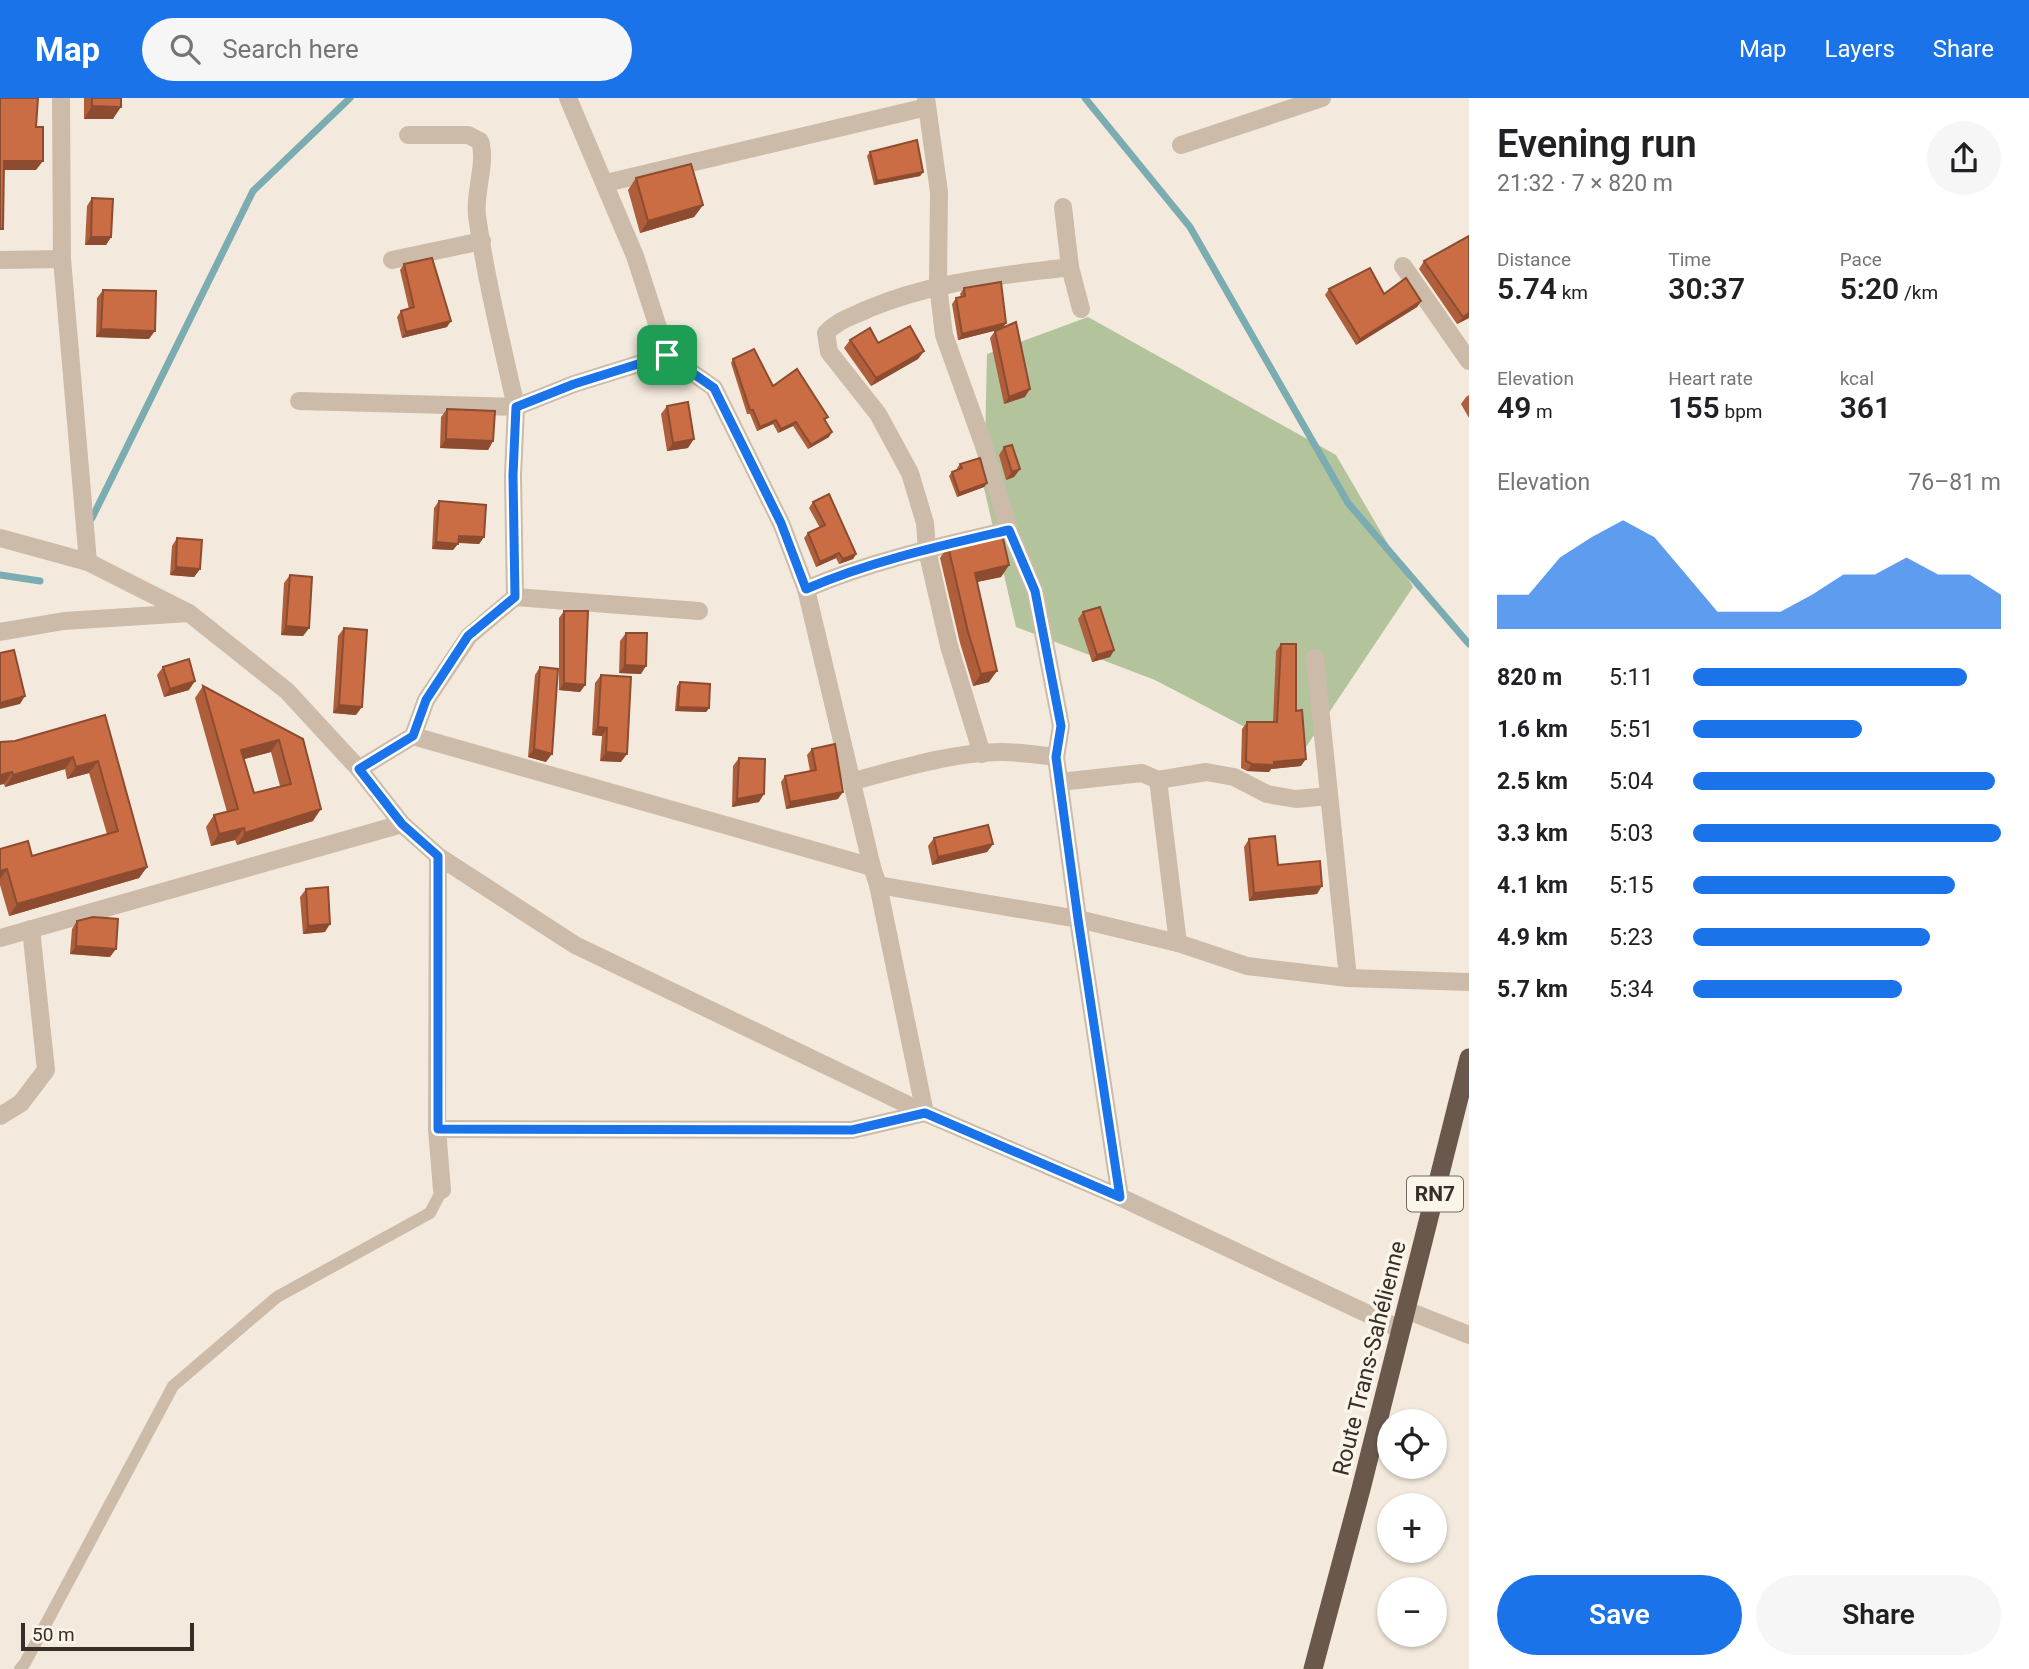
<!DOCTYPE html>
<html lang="en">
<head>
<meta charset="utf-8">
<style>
	:root { --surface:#fff; --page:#f6f6f6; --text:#202124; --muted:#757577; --accent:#1a73e8 }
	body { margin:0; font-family:Roboto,sans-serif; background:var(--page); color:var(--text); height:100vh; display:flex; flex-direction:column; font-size:26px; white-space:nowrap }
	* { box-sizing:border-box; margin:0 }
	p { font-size:23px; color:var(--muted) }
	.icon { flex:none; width:38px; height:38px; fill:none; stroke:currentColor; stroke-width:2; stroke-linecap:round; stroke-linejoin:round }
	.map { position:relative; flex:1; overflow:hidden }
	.sheet { display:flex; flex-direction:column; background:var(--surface); width:560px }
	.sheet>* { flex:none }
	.tools { position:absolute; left:1377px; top:1311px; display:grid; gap:14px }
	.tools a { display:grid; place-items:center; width:70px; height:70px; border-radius:50%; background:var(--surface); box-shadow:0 2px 5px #0004; font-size:35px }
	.scale { position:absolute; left:21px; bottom:18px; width:173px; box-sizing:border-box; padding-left:7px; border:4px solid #382e28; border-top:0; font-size:19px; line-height:24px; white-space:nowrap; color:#382e28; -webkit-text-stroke:5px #faf4e9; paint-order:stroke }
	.pin { position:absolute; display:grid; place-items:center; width:60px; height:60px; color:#fff; margin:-30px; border-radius:14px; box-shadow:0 4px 10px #0006 }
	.round { display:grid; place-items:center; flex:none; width:74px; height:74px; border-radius:37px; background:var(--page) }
	.overview { display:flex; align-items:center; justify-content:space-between; height:119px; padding:0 28px }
	h1 { font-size:38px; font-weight:600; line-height:52px }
	.metrics { display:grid; grid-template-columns:repeat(3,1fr); gap:10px; height:119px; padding:7px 28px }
	.metrics div { display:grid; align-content:center }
	.metrics b { font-size:30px; font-weight:600 }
	.metrics small { font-size:19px; font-weight:400 }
	.metrics p { font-size:19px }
	.chart { height:196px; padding:14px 28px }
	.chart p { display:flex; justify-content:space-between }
	.chart svg { width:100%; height:126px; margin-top:7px; fill:var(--accent); opacity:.7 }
	.primary-button { display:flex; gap:14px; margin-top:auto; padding:14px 28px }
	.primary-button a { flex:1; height:80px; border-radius:42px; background:var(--accent); color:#fff; font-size:28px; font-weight:600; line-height:80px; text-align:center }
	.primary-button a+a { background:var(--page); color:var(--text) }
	ul { padding:0 28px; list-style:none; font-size:23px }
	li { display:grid; grid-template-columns:112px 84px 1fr; align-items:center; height:52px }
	li i { height:18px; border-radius:9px; background:var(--accent) }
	header { display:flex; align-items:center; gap:42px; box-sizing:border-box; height:98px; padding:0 35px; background:var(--accent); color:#fff }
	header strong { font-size:33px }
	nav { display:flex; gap:38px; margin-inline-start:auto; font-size:24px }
	.search { width:490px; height:63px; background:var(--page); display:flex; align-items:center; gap:18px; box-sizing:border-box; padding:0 24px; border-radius:38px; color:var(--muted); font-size:26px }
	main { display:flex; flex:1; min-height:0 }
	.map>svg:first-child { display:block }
</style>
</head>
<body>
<header>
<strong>Map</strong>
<div class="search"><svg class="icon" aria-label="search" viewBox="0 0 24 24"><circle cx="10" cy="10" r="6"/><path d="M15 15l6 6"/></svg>Search here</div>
<nav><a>Map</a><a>Layers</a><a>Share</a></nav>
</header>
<main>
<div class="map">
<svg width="1469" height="1571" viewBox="0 0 1469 1571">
	<rect width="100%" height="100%" fill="#f3eadd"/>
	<polygon fill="#b3c39c" points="1088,219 1336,357 1413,489 1300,658 1155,582 1016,529 984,390 987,256"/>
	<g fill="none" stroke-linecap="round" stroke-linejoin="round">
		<g stroke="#7aacb1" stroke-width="7">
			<polyline points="1085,0 1190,129 1348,405 1469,546"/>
			<polyline points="92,420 253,93 350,0"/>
			<polyline points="0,477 40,483"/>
		</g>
		<polyline stroke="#ccbba8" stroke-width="12" points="20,1571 25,1565 173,1288 277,1199 430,1115 442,1092"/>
		<g stroke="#ccbba8" stroke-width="18">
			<polyline points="61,0 62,161 88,464"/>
			<polyline points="568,0 635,158 667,257 714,290 781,425 806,491"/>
			<polyline points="926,0 939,94 938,187 944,237 984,348 1009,432 1035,493 1061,628 1056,659 1078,821 1120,1099"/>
			<polyline points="1181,47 1322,0"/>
			<polyline points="606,85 927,9"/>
			<polyline points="1063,109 1070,169 1081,211"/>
			<polyline points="0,162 62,161"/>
			<polyline points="392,162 482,143"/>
			<polyline points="1403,168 1469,263"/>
			<path d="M 299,303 L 516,309 C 502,246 486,182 477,118 C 474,95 487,64 480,43 L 468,37 L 408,37"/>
			<polyline points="0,440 88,464 189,515 287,593 359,671 402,726 438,758 575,847 925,1015 1120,1099 1400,1231"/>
			<polyline points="515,499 699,513"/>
			<polyline points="0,534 64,523 189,515"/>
			<polyline points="1315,560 1348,880"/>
			<polyline points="413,638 872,769"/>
			<path d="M 982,656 L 949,548 L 927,452 L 925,425 L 910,375 L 878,316 L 829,254 L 826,235 C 838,222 853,218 868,211 C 934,183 1000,178 1070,169"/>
			<polyline points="359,671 413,638 426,602 469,538 515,499 513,377 516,309 574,286 667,257"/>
			<polyline points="1158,682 1206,674 1234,679 1267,696 1296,701 1329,698"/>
			<path d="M 853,683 C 900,671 953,654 1002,654 C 1020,654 1038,657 1056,659"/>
			<polyline points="1060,684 1142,675 1158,682 1178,845"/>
			<polyline points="438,758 437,1031 442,1092"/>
			<polyline points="878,787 1078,821 1178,845 1247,868 1348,880 1469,884"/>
			<polyline points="0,840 402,726"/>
			<polyline points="0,1018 21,1005 46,972 31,831"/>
			<path d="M 437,1031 L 852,1032 L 925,1015 L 878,787 L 872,769 L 806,491 C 871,463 940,448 1009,432"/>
			<polyline points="1406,1212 1469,1237"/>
		</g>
		<polyline stroke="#6a584c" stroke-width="19" points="1313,1571 1361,1391 1469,960"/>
	</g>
	<g fill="#ae5e3a" fill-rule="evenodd">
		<polygon points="84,0 121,0 113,21 84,21"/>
		<polygon points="870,54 923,74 920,78 874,87 867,58"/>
		<polygon points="636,80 703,107 694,119 640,135 628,92"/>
		<polygon points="92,100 111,139 106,147 85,147 87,108"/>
		<polygon points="1424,163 1469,220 1457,226 1419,171"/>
		<polygon points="404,166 447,229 402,240 397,219 401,213 409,211 400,172"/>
		<polygon points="964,190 1006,225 1002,230 1025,299 1004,306 990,240 995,233 1000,231 958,242 952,206 956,200 961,199 960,196"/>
		<polygon points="1329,191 1384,196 1421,203 1417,209 1356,247 1325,197"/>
		<polygon points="103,192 149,241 96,239 97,200"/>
		<polygon points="850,242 878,245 924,253 918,261 871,288 844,250"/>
		<polygon points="733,261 825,323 829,339 808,351 793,328 778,335 773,326 757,333 750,316 747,316 731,265"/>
		<polygon points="1469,297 1469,320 1461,306 1466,299"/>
		<polygon points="667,308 688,350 667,353 661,316"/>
		<polygon points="447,311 493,343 488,352 440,350 441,319"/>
		<polygon points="1004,349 1020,371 1014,379 1006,382 999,357"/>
		<polygon points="960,366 987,385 984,389 957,399 949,378 952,374 958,372 957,370"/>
		<polygon points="439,403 484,439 479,446 458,445 453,452 432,451 434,410"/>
		<polygon points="813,404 856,456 853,461 839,466 836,460 816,469 804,440 808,435 820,430 809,410"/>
		<polygon points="177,440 200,471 194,479 170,477 172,448"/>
		<polygon points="948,448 1009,467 1001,479 977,484 989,584 973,588 960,545 940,460"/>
		<polygon points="290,477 309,530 303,538 281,537 284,485"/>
		<polygon points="564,513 585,587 580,594 559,592 559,520"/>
		<polygon points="1083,514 1114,552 1110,559 1092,564 1078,521"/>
		<polygon points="344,530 356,617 333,615 338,538"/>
		<polygon points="626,535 641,576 619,575 620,543"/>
		<polygon points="1281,546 1296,613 1301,668 1271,671 1269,674 1247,673 1241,670 1242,631 1247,624 1273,624 1276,553"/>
		<polygon points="163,569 189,592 164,599 157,577"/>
		<polygon points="540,569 546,664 528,659 535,577"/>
		<polygon points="601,577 621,664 600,663 602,638 592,637 595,585"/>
		<polygon points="680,584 709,610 706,614 675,613 677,588"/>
		<path d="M 203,588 L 303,641 L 313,723 L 237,747 L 235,742 L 211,748 L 206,729 L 214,717 L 227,714 L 195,600 ZM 271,654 L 280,688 L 254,695 L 244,661 Z"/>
		<polygon points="105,617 147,769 139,780 9,818 0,787 0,751 32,758 107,736 89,675 67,681 65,671 5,689 4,686 15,643"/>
		<polygon points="812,651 838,701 786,711 781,684 785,678 810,673 807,657"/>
		<polygon points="739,660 759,704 732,709 733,668"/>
		<polygon points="934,740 993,746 987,754 932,767 928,748"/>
		<polygon points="1249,741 1278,767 1317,796 1249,803 1244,749"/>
		<polygon points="306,791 325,834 303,836 300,799"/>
		<polygon points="77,823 110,859 70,856 72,831"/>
	</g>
	<g fill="#8d4c30">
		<polygon points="92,8 121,9 113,21 84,21"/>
		<polygon points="4,63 43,63 36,72 0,72"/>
		<polygon points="923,74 920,78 874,87 877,83"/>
		<polygon points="703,107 694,119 640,135 648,123"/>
		<polygon points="91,139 111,139 106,147 85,147"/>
		<polygon points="1421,203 1417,209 1356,247 1360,241"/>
		<polygon points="1469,215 1469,220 1457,226 1463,219"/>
		<polygon points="451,223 447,229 402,240 406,234"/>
		<polygon points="1006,225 1002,231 958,242 962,236"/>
		<polygon points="101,231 155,233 149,241 96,239"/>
		<polygon points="924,253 918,261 871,288 876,280"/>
		<polygon points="1030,291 1025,299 1004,306 1009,299"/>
		<polygon points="776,322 773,326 757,333 760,329"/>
		<polygon points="796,324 793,328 778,335 781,331"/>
		<polygon points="832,334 829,339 808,351 811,347"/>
		<polygon points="446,341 493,343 488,352 440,350"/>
		<polygon points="694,341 688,350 667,353 673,345"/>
		<polygon points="1020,371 1014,379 1006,382 1012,374"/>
		<polygon points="987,385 984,389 957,399 959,395"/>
		<polygon points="459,438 484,439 479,446 454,444"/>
		<polygon points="436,444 458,446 453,452 432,451"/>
		<polygon points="839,455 836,460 816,469 820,464"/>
		<polygon points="856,456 853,461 839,466 843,461"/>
		<polygon points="1009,467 1001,479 967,486 975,475"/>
		<polygon points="176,469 200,471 194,479 170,477"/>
		<polygon points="286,528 309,530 303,538 281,537"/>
		<polygon points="1114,552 1110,559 1092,564 1097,557"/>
		<polygon points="625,567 646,568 641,576 619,575"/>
		<polygon points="997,573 989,584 973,588 981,576"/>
		<polygon points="195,583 189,592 164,599 170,591"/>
		<polygon points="564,585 585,587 580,594 559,592"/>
		<polygon points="25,598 20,606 0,611 0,605"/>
		<polygon points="339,607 362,609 356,617 333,615"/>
		<polygon points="678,609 709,610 706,614 675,613"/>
		<polygon points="598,629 607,630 602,638 592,637"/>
		<polygon points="279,642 271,654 233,664 241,652"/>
		<polygon points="534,651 552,656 546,664 528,659"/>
		<polygon points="606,654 627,656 621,664 600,663"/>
		<polygon points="73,659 65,671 5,689 13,677"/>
		<polygon points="1306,661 1301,668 1271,671 1269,674 1247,673 1252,666"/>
		<polygon points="98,663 89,675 67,681 76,669"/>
		<polygon points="12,674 4,686 0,687 0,677"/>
		<polygon points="843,694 838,701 786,711 790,704"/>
		<polygon points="764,696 759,704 732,709 737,701"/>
		<polygon points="321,711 313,723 237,747 245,735"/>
		<polygon points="244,730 235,742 211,748 219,736"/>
		<polygon points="993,746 987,754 932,767 938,759"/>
		<polygon points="147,769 139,780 9,818 17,806"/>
		<polygon points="7,771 0,781 0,773"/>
		<polygon points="1322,788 1317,796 1249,803 1254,795"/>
		<polygon points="330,826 325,834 303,836 308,828"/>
		<polygon points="76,848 116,851 110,859 70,856"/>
	</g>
	<g fill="#ca6d44" stroke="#8d4c30" stroke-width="2" fill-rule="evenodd">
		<polygon points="0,0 38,0 36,29 43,29 43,63 4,63 3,131 0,131"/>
		<polygon points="92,0 121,0 121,9 92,8"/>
		<polygon points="917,42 923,74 877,83 870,54"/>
		<polygon points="691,66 703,107 648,123 636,80"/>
		<polygon points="92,100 113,101 111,139 91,139"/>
		<polygon points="1469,138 1469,215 1463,219 1424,163"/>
		<polygon points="432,160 451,223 406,234 401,213 414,209 404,166"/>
		<polygon points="1370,170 1384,196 1406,180 1421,203 1360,241 1329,191"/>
		<polygon points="1001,184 1006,225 962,236 956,200 965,198 964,190"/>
		<polygon points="103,192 156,193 155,233 101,231"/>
		<polygon points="1016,224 1030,291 1009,299 995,233"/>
		<polygon points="910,228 924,253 876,280 850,242 870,230 878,245"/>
		<polygon points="754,251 773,288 797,271 828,319 824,321 832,334 811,347 796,324 781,331 776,322 760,329 753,312 750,312 733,261"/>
		<polygon points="688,304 694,341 673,345 667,308"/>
		<polygon points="447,311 495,313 493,343 446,341"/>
		<polygon points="1012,347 1020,371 1012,374 1004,349"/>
		<polygon points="980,360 987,385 959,395 952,374 962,370 960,366"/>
		<polygon points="829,396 856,456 843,461 839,455 820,464 808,435 825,427 813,404"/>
		<polygon points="439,403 486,407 484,439 459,438 458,446 436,444"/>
		<polygon points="1002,436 1009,467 975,475 997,573 981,576 968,534 948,448"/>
		<polygon points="177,440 202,442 200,471 176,469"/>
		<polygon points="290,477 312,479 309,530 286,528"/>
		<polygon points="1100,509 1114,552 1097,557 1083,514"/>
		<polygon points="564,513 588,513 585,587 564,585"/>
		<polygon points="344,530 367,532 362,609 339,607"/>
		<polygon points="626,535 647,535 646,568 625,567"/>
		<polygon points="1281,546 1296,546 1296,613 1302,612 1306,661 1274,664 1274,667 1252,666 1246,663 1247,624 1277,624"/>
		<polygon points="14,552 25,598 0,605 0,555"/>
		<polygon points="189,561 195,583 170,591 163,569"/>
		<polygon points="540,569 558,571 552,656 534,651"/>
		<polygon points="601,577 631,579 627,656 606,654 607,630 598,629"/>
		<polygon points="680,584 710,586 709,610 678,609"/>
		<path d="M 203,588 L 303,641 L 321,711 L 245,735 L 244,730 L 219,736 L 214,717 L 238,711 ZM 279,642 L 291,686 L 254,695 L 241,652 Z"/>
		<polygon points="105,617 147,769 17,806 7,771 0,773 0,751 28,743 32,758 118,733 98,663 76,669 73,659 13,677 12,674 0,677 0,644 15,643"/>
		<polygon points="835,646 843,694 790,704 785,678 816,672 812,651"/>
		<polygon points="739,660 765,661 764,696 737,701"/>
		<polygon points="988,727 993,746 938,759 934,740"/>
		<polygon points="1275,738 1278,767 1320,763 1322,788 1254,795 1249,741"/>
		<polygon points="328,789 330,826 308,828 306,791"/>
		<polygon points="93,819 118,821 116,851 76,848 77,823"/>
	</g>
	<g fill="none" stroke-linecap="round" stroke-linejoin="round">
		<g stroke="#fff" stroke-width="14">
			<path id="route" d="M 667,257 L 714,290 L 781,425 L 806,491 C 871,463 940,448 1009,432 L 1035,493 L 1061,628 L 1056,659 L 1078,821 L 1120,1099 L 925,1015 L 852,1032 L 438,1031 L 438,758 L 402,726 L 359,671 L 413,638 L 426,602 L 468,538 L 515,499 L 513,377 L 516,309 L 574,286 Z"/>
		</g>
		<use href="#route" stroke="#1a73e8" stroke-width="9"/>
	</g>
	<g text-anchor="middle" stroke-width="7" stroke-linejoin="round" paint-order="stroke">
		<rect fill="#faf4e9" stroke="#726962" stroke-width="2" x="1407" y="1078.5" width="56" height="35" rx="5"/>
		<g font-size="21" font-weight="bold" fill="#382e28">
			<text x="1435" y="1103">RN7</text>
		</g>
		<g font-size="23" fill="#382e28" stroke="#faf4e9">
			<text transform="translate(1369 1260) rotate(-76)" y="8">Route Trans-Sahélienne</text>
		</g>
	</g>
</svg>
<div class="tools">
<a><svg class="icon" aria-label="locate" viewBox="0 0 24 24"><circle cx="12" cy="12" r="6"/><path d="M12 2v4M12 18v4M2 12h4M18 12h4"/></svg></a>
<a>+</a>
<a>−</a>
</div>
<div class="scale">50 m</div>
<div class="pin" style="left:667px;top:257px;background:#1e9e55"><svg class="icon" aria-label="arrive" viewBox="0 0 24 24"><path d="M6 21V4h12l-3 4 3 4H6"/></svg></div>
</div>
<section class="sheet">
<div class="overview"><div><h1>Evening run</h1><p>21:32 · 7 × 820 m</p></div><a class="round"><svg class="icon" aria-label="share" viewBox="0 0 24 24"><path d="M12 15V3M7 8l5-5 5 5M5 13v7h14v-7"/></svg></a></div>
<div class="metrics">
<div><p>Distance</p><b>5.74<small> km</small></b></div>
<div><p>Time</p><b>30:37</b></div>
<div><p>Pace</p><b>5:20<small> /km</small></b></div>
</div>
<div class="metrics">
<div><p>Elevation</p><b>49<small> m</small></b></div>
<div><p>Heart rate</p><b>155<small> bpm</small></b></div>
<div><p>kcal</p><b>361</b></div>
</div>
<div class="chart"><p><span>Elevation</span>76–81 m</p>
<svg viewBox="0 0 160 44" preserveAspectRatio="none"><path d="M0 44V32L10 32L20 19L30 12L40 6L50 12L60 25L70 38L80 38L90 38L100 32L110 25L120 25L130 19L140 25L150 25L160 32V44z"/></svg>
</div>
<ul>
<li><b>820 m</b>5:11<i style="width:89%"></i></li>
<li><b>1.6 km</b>5:51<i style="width:55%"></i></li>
<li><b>2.5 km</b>5:04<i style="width:98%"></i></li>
<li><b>3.3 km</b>5:03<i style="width:100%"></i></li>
<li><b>4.1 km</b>5:15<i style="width:85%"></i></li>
<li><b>4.9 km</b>5:23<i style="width:77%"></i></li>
<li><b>5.7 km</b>5:34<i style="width:68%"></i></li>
</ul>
<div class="primary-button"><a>Save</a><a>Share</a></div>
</section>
</main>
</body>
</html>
